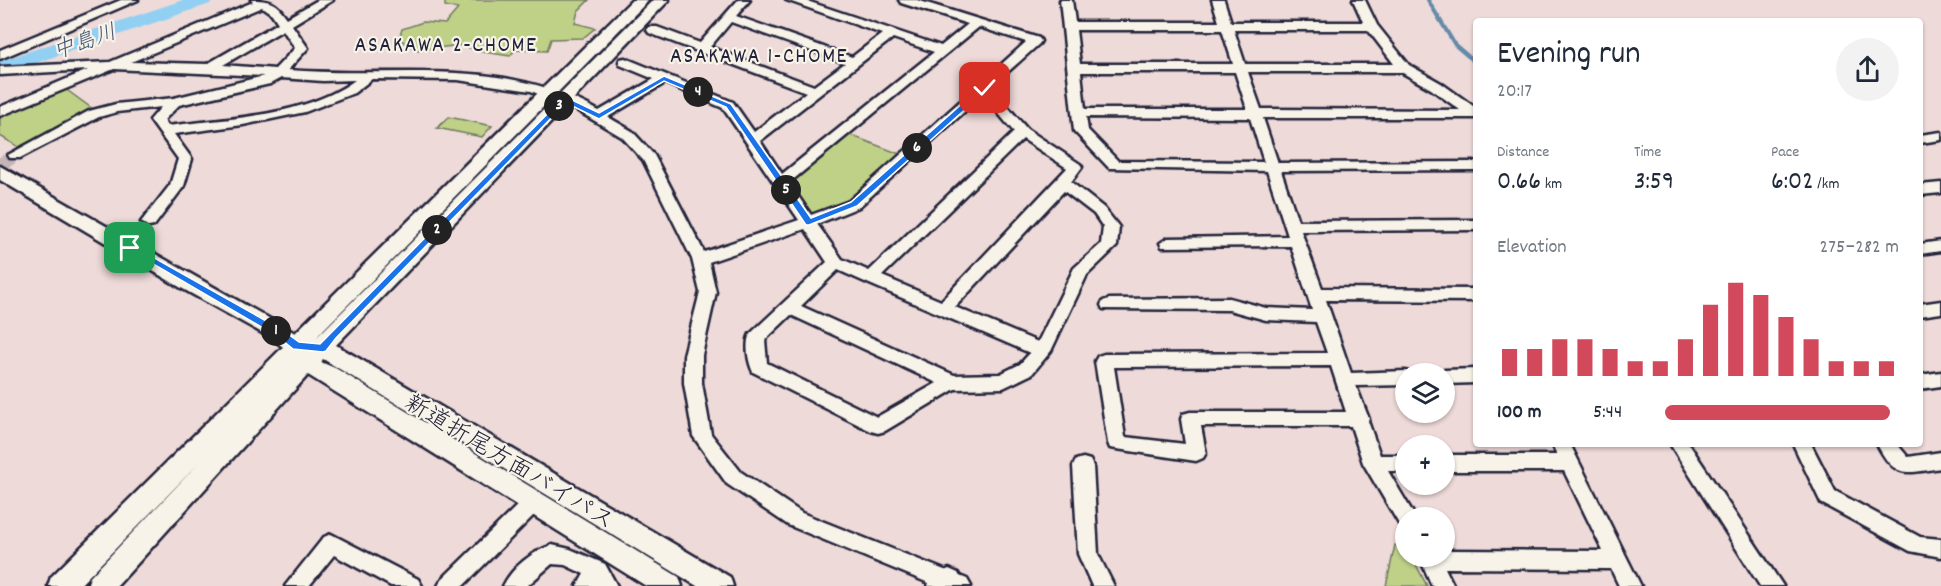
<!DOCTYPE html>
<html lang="en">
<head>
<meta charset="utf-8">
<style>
	:root { --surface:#fff; --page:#f2f2f3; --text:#1f2937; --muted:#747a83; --accent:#d1495b }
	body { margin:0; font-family:Dekko,"Klee One",sans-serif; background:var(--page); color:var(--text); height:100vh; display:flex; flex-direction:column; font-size:22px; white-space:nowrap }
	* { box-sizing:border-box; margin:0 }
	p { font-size:20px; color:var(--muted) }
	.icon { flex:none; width:33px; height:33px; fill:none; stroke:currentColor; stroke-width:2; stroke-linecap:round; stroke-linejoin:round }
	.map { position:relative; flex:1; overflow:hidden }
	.sheet { position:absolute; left:1473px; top:18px; width:450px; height:429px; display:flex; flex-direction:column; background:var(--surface); border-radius:6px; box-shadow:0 2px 4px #0004 }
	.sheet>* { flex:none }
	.tools { position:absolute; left:1395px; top:363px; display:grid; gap:12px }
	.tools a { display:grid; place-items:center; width:60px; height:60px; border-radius:50%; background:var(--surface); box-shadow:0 2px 4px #0004; font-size:30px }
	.pin { position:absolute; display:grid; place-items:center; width:51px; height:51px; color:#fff; margin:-26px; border-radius:12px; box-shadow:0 3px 9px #0006 }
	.km { position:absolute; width:30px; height:30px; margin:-15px; border-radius:50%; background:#222; color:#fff; font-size:16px; line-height:30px; text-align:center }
	.round { display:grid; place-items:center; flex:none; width:63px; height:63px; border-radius:32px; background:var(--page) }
	.overview { display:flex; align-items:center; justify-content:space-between; height:102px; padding:0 24px }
	h1 { font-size:33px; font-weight:600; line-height:45px }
	.figures { display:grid; grid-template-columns:repeat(3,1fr); gap:9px; height:102px; padding:6px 24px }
	.figures div { display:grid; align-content:center }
	.figures b { font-size:26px; font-weight:600 }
	.figures small { font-size:16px; font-weight:400 }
	.figures p { font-size:16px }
	.chart { height:168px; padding:12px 24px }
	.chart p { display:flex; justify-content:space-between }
	.chart svg { width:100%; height:108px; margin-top:6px; stroke:var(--accent); stroke-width:6 }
	ul { padding:0 24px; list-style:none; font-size:20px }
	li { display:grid; grid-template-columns:96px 72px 1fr; align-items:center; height:45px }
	li i { height:15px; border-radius:8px; background:var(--accent) }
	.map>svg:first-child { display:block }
</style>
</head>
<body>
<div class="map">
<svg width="1941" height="586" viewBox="0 0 1941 586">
	<rect width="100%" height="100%" fill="#eedad8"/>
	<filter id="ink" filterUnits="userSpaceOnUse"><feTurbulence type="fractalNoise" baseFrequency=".0167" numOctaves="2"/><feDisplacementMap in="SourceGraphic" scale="12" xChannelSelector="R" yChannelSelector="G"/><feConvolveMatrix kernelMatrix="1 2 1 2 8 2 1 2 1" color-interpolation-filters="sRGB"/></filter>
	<g filter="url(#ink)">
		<g fill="#bed187" stroke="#707a61" stroke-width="1.5">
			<polygon points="445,0 589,0 578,11 575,23 595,28 583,38 551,39 547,51 515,50 510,56 477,51 463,45 416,50 399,39 402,29 423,22 445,24 458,9 445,6"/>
			<polygon points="64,88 94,110 22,149 0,136 0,114"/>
			<polygon points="449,117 492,126 482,137 437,128"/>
			<polygon points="850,135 900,154 846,201 812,216 790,184"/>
			<polygon points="1405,544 1406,556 1412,557 1427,586 1386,586 1395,545"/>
		</g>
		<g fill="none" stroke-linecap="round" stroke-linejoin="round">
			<polyline stroke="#658aa9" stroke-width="4" points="1428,0 1455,45 1476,63"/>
			<polygon fill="#92d0f3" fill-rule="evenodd" points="183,0 213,0 210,4 0,75 0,61"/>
			<polyline stroke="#c5b5b9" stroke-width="14" stroke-dasharray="14 7" stroke-linecap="butt" points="0,165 15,155"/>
			<g stroke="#22223b" stroke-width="5">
				<g id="minor">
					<polygon points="121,0 138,0 0,59 0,50"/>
					<path d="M 251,0 C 270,0 276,2 287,18 L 318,0 L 333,0 L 292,25 L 308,48 L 288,70 C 395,79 501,54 599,111 L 654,79 L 620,65 L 619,62 L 620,59 L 625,58 L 733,102 L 754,132 L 806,92 L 649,33 L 647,30 L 649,27 L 657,27 L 700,43 L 738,0 L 750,0 L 736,16 L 852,57 L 882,34 L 786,0 L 804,0 L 941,46 L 968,24 L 901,3 L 899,0 L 917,0 L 1039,38 L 1041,41 L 1039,44 L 991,87 L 1027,129 L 1080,164 L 1082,167 L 1071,182 L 1104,208 L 1119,227 L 1117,246 L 1087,275 L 1051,351 L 1032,374 L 1003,388 L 955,389 L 885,431 L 878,433 L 871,431 L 753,372 C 748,362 745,343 750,334 L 827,262 L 805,229 L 709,262 L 716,292 L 702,355 L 702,383 L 711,434 L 741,472 L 802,513 L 967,579 L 971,586 L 936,586 L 788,525 L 727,484 L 693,436 L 684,383 L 684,355 L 700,292 L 692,259 L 643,160 L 622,137 L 573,108 L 531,91 L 458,80 L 372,79 L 354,93 L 305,112 L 243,125 L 174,134 L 192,159 L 184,186 L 154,226 L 149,227 L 141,222 L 170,185 L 178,159 L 150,120 L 161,107 L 117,112 L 99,117 L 20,158 L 10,158 L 8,155 L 89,111 L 116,104 L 174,98 L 264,76 L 114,69 L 0,116 L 0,107 L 88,70 L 0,75 L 0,67 L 110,62 L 253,2 ZM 262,7 L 272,14 L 278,23 L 207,64 L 131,62 ZM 731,22 L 845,63 L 814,86 L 710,47 ZM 979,27 L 1026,42 L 849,201 L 811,215 L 789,183 ZM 283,30 L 295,48 L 275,69 L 223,65 ZM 893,38 L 934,52 L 782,174 L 760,141 ZM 281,78 L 323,81 L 355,80 C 304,117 229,118 168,126 L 164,120 L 179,105 L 270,84 ZM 665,83 L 723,108 L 799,220 L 704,252 L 654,155 L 632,131 L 608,117 ZM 983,95 L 1014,132 L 869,271 L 842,259 L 817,224 L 859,207 ZM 1023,139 L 1067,168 L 941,301 L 882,276 ZM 1064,191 L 1094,214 L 1103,227 L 1101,244 L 1074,268 L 1038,342 L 955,307 ZM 838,270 L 865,282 L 1030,353 L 1020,364 L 1000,374 L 954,375 L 801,306 ZM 791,315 L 937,383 L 877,417 L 767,363 L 765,340 Z"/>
					<path d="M 1060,0 L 1072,0 L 1075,22 L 1219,22 L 1212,0 L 1224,0 L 1231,22 L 1363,22 L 1353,0 L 1365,0 L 1377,25 L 1409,65 L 1441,83 L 1476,108 L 1475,118 L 1263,118 L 1278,163 L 1476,162 L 1476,170 L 1281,171 L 1298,221 L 1476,220 L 1476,230 L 1301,231 L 1322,288 L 1476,289 L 1476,301 L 1326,300 L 1351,373 L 1406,371 L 1412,374 L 1406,374 L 1406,385 L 1356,386 L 1369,419 L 1368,421 L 1380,455 L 1406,455 L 1406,471 L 1388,471 L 1416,518 L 1406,518 L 1406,526 L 1399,524 L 1363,463 L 1351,426 L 1201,426 L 1206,453 L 1203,458 L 1196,461 L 1110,448 L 1108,443 L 1095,361 L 1098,356 L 1104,354 L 1327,353 L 1316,322 L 1266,320 L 1229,310 L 1103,309 L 1101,305 L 1103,301 L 1109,299 L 1229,298 L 1266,308 L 1312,310 L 1291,246 L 1162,247 L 1160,243 L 1168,238 L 1288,236 L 1267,171 L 1109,168 L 1074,131 ZM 1076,30 L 1222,30 L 1233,64 L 1080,64 ZM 1234,30 L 1368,30 L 1394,64 L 1245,64 ZM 1081,72 L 1235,72 L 1247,109 L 1085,109 ZM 1248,72 L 1401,72 L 1431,89 L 1460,110 L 1261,109 ZM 1086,117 L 1250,118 L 1264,162 L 1118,161 L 1088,130 ZM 1331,366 L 1346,412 L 1190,412 L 1183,414 L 1181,419 L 1185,444 L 1125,437 L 1114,367 Z"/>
					<polygon points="1941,132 1941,140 1920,143 1920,135"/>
					<polygon points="1941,183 1941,193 1920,195 1920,185"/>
					<polygon points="1941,241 1941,251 1920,254 1920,244"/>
					<polygon points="1941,301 1941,313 1920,316 1920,304"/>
					<polygon points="1476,369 1476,383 1444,384 1444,374 1437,374 1444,370"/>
					<polygon points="1941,372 1941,386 1920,389 1920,375"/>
					<polygon points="1552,444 1570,444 1641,586 1619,586 1611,569 1445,568 1454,586 1432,586 1419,556 1444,556 1444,550 1603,551 1564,471 1444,471 1444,455 1557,455"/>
					<polygon points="1670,444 1689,444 1783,586 1760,586"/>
					<polygon points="1793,444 1811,444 1835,491 1920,537 1941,539 1941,557 1910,551 1821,503"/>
					<path d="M 1877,444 L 1897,444 L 1908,457 L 1941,452 L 1941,468 C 1906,473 1895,480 1877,444 Z"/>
					<polygon points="1083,458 1090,460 1093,466 1098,554 1114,586 1092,586 1078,554 1073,466 1076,460"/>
					<polygon points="534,494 541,496 544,502 541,508 463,586 438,586 442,579 527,496"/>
					<polygon points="331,534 418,579 422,586 391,586 334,555 309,586 285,586 324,537"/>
					<path d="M 552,545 L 570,549 L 605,564 L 617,586 L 577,586 L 584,574 L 565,565 L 552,564 L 527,586 L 503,586 C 513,566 532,552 552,545 Z"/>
				</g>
			</g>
			<g stroke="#22223b" stroke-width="5">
				<g id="tertiary">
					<polygon points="632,0 649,0 646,3 324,329 316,338 653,0 669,0 336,345 730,577 733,586 697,586 323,359 321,362 337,369 679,577 682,586 646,586 308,375 117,586 87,586 90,577 199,463 79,586 48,586 51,577 283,347 273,339 183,289 0,180 0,166 295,333"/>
					<polygon points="949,569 958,573 962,581 960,586 928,586 931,577"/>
				</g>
			</g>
			<use href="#minor" fill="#f7f3e8" fill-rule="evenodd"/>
			<use href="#tertiary" fill="#f7f3e8" fill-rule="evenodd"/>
		</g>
	</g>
	<polygon fill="#1a73e8" stroke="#fff" stroke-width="1.5" points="664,76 731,104 811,218 851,202 982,86 989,88 857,206 809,225 806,225 726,107 664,81 599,119 566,103 336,338 326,351 323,352 293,349 277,336 126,248 133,246 284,331 299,342 320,344 563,98 568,98 599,113"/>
	<g text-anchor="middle" stroke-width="4.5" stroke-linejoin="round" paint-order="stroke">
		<g font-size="22" font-style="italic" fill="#445672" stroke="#f7f3e8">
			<text transform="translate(84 40) rotate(-19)" y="8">中島川</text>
		</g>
		<g font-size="22" letter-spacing="1.5" fill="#22223b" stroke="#f7f3e8">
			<text x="446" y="51">ASAKAWA 2-CHOME</text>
			<text x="759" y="62">ASAKAWA 1-CHOME</text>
		</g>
		<g font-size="24" fill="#22223b" stroke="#f7f3e8">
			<text transform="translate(510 461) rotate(31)" y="8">新道折尾方面バイパス</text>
		</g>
	</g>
</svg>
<div class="tools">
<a><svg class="icon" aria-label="layers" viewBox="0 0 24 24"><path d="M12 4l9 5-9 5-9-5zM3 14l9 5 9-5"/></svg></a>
<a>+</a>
<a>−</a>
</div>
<div class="pin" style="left:130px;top:248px;background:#1e9e55"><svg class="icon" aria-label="arrive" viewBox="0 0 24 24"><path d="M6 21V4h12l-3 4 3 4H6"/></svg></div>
<div class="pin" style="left:985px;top:88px;background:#d93025"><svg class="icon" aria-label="check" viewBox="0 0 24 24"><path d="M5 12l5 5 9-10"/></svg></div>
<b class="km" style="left:276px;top:331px">1</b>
<b class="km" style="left:437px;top:230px">2</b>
<b class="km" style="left:559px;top:106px">3</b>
<b class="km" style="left:698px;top:92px">4</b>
<b class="km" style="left:786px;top:190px">5</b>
<b class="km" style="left:917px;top:148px">6</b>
<section class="sheet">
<div class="overview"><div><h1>Evening run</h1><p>20:17</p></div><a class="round"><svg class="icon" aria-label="share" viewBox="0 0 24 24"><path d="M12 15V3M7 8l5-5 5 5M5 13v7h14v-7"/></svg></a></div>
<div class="figures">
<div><p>Distance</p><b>0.66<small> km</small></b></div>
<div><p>Time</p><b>3:59</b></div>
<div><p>Pace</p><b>6:02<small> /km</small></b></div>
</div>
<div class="chart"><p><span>Elevation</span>275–282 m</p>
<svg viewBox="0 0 160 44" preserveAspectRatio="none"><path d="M5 44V33M15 44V33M25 44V29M35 44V29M45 44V33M55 44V38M65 44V38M75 44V29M85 44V15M95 44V6M105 44V11M115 44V20M125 44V29M135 44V38M145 44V38M155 44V38"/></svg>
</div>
<ul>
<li><b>100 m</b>5:44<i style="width:96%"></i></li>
</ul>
</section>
</div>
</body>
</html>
